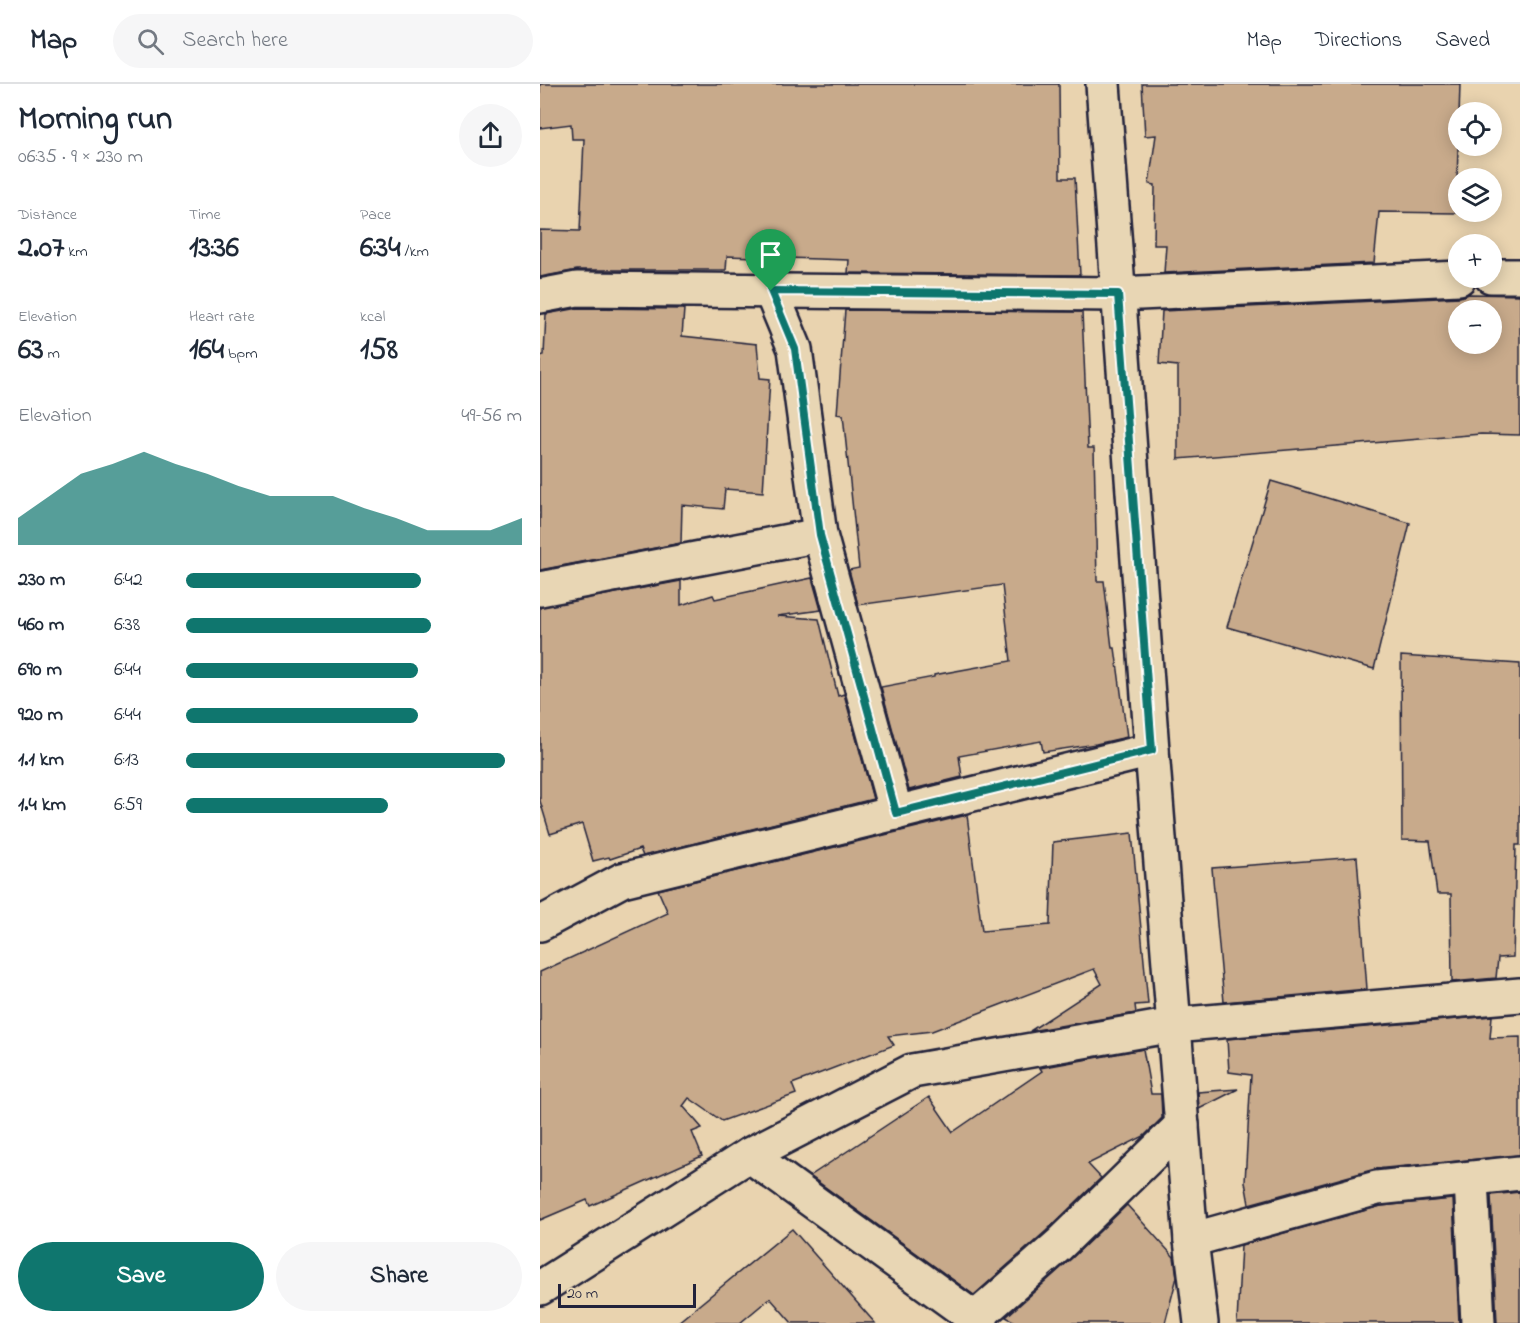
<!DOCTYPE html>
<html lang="en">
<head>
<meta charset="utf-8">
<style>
	:root { --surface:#fff; --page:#f6f6f7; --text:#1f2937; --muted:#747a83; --line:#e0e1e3; --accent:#0f766e }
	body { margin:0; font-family:"Indie Flower",sans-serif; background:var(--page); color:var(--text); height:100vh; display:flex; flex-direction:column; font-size:22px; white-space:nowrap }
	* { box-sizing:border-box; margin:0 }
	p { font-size:20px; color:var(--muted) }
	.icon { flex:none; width:33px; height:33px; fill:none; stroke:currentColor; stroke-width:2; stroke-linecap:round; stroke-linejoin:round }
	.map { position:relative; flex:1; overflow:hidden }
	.sheet { display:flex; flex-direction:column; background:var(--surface); width:540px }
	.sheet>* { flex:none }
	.controls { position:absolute; left:908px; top:18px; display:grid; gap:12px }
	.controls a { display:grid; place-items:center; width:54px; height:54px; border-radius:50%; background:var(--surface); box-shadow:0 3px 15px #0003; font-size:30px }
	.scale { position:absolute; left:18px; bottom:15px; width:138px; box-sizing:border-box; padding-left:6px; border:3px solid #22223b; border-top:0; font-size:16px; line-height:21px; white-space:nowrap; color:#22223b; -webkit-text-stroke:4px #e8d6b4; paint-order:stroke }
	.pin { position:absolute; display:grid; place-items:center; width:51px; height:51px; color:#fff; margin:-62px -26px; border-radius:50% 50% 50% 0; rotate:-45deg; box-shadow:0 0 6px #0007 }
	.pin .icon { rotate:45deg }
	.round { display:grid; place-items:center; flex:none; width:63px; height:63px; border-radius:32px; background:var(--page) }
	.head { display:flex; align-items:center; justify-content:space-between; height:102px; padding:0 18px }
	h1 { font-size:33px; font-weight:700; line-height:45px }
	.stats { display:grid; grid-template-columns:repeat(3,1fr); gap:9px; height:102px; padding:6px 18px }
	.stats div { display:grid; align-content:center }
	.stats b { font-size:30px; font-weight:700 }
	.stats small { font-size:16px; font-weight:400 }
	.stats p { font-size:16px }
	.chart { height:168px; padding:12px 18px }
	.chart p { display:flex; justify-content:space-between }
	.chart svg { width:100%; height:108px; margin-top:6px; fill:var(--accent); opacity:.7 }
	.cta { display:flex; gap:12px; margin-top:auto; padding:12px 18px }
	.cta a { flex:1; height:69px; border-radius:36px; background:var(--accent); color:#fff; font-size:24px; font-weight:700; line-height:69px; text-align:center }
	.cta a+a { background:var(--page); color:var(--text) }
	ul { padding:0 18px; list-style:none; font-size:20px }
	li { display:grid; grid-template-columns:96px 72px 1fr; align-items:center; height:45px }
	li i { height:15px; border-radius:8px; background:var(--accent) }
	header { display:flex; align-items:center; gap:36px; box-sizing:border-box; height:84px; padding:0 30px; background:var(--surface); border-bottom:2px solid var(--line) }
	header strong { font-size:28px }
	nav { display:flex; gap:33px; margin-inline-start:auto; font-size:21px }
	.search { width:420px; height:54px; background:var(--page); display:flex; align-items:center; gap:15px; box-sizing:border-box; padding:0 21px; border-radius:33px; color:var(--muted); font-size:22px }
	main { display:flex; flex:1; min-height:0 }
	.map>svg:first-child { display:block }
</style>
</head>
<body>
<header>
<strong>Map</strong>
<div class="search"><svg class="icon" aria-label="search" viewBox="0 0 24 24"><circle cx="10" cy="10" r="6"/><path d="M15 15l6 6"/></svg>Search here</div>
<nav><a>Map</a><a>Directions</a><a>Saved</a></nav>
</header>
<main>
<section class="sheet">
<div class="head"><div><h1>Morning run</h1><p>06:35 · 9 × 230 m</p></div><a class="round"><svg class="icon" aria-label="share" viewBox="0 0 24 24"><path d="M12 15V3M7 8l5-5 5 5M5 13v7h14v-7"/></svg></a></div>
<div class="stats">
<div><p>Distance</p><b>2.07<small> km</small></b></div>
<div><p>Time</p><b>13:36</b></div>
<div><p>Pace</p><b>6:34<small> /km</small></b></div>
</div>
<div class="stats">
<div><p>Elevation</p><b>63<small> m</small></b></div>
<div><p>Heart rate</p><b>164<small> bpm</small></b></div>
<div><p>kcal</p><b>158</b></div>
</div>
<div class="chart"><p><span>Elevation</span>49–56 m</p>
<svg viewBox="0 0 160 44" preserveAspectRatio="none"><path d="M0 44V33L10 24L20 15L30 11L40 6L50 11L60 15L70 20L80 24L90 24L100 24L110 29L120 33L130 38L140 38L150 38L160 33V44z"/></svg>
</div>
<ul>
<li><b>230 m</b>6:42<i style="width:70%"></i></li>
<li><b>460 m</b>6:38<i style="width:73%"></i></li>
<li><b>690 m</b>6:44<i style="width:69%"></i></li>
<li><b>920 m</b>6:44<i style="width:69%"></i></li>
<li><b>1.1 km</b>6:13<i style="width:95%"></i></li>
<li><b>1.4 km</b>6:59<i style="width:60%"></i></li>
</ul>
<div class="cta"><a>Save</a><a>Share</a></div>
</section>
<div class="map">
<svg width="980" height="1239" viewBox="0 0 980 1239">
	<rect width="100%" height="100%" fill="#e9d3af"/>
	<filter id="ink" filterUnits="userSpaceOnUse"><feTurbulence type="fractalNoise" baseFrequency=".0167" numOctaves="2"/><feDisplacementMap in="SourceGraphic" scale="12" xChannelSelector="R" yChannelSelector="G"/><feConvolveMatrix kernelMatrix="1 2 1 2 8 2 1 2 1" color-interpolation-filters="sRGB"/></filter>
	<g filter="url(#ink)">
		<g fill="#c8aa8b" stroke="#22223b" stroke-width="1.5" fill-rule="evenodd">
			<polygon points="0,0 519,0 520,94 535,94 540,191 308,189 309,176 187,172 186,186 37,186 0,193 0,146 40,147 44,55 32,55 31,40 0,44"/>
			<polygon points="602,0 920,0 916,129 839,128 834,179 624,189 626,161 614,161 615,101 609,100 616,51 605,52"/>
			<path d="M 929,210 L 980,211 L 980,351 L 941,350 L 638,375 L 638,282 L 619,280 L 622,227 L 920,213 ZM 918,226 L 951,226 L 951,260 L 918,260 Z"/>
			<polygon points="39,224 144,225 142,252 217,260 220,294 230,295 223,408 185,405 183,425 142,421 141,459 0,486 0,272 4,271 6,230"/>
			<polygon points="305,226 542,228 548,364 554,364 557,497 564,497 572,564 575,564 587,653 556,660 503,668 501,657 419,672 422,693 369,706 341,603 394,593 394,591 471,577 462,501 318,521 309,486 319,484 303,331 297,330"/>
			<polygon points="731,397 870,439 834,585 687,543"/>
			<polygon points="272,494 281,526 237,532 279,535 298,612 304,610 333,715 103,772 100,765 70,775 69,773 53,777 42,740 10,750 0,717 0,523 141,497 141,521 173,511 175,515"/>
			<polygon points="861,572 980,580 980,761 976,761 973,873 958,874 956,894 912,898 911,810 897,810 890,757 862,756"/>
			<polygon points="427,731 442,847 510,841 513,758 592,749 608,920 595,921 596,929 490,947 562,900 554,885 392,947 348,952 354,961 252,1000 256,1010 182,1037 149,1014 143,1022 162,1044 152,1048 162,1072 50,1122 47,1116 0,1136 0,888 128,829 118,806"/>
			<polygon points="817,773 827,905 684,918 672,784"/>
			<polygon points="952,932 950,954 980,953 980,1071 835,1085 709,1120 705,1098 711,991 689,988 687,955"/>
			<polygon points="603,965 611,1010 621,1010 622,1034 604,1052 548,1080 561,1094 506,1147 434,1211 270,1092 389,1013 413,1048 502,987 500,984"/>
			<polygon points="698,1005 659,1025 658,1008"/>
			<polygon points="980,1108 980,1239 957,1239 951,1111"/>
			<polygon points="913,1115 919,1239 697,1239 701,1161 841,1122"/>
			<polygon points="587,1121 634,1173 637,1193 625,1239 477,1239 466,1233 532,1174"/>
			<polygon points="252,1145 335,1239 252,1239 230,1214 200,1239 137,1239"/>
		</g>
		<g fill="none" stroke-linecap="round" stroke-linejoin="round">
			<g stroke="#22223b" stroke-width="38">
				<g id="street">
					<polyline points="563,0 612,666 651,1156 661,1239"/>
					<polyline points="951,192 980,192"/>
					<polyline points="231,207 255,265 280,451 356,729"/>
					<polyline points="0,212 37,205 578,210 919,194"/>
					<polyline points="0,505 280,451"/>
					<polyline points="0,840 82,796 612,666"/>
					<polyline points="209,1071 441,1239"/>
					<polyline points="931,1095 938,1239"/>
					<polyline points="651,1156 837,1104 980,1089"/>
					<polyline points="0,1204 209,1071 372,987 634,941 980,911"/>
					<polyline points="430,1239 519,1161 642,1041"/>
				</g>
			</g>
			<use href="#street" stroke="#e8d6b4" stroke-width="33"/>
		</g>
	</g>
	<g fill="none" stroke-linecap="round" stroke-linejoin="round" filter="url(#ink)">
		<g stroke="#fff" stroke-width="12">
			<polygon id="route" points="231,207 578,210 612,666 356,729 280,451 255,265"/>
		</g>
		<use href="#route" stroke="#0f766e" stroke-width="8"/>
	</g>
</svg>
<div class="controls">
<a><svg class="icon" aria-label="locate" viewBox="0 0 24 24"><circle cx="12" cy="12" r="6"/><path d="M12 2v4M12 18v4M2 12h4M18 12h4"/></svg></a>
<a><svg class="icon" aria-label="layers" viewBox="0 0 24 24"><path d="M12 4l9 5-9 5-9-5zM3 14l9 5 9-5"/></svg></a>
<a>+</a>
<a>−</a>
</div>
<div class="scale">20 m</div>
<div class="pin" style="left:231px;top:207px;background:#1e9e55"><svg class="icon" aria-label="arrive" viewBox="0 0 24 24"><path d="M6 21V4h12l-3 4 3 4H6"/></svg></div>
</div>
</main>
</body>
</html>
